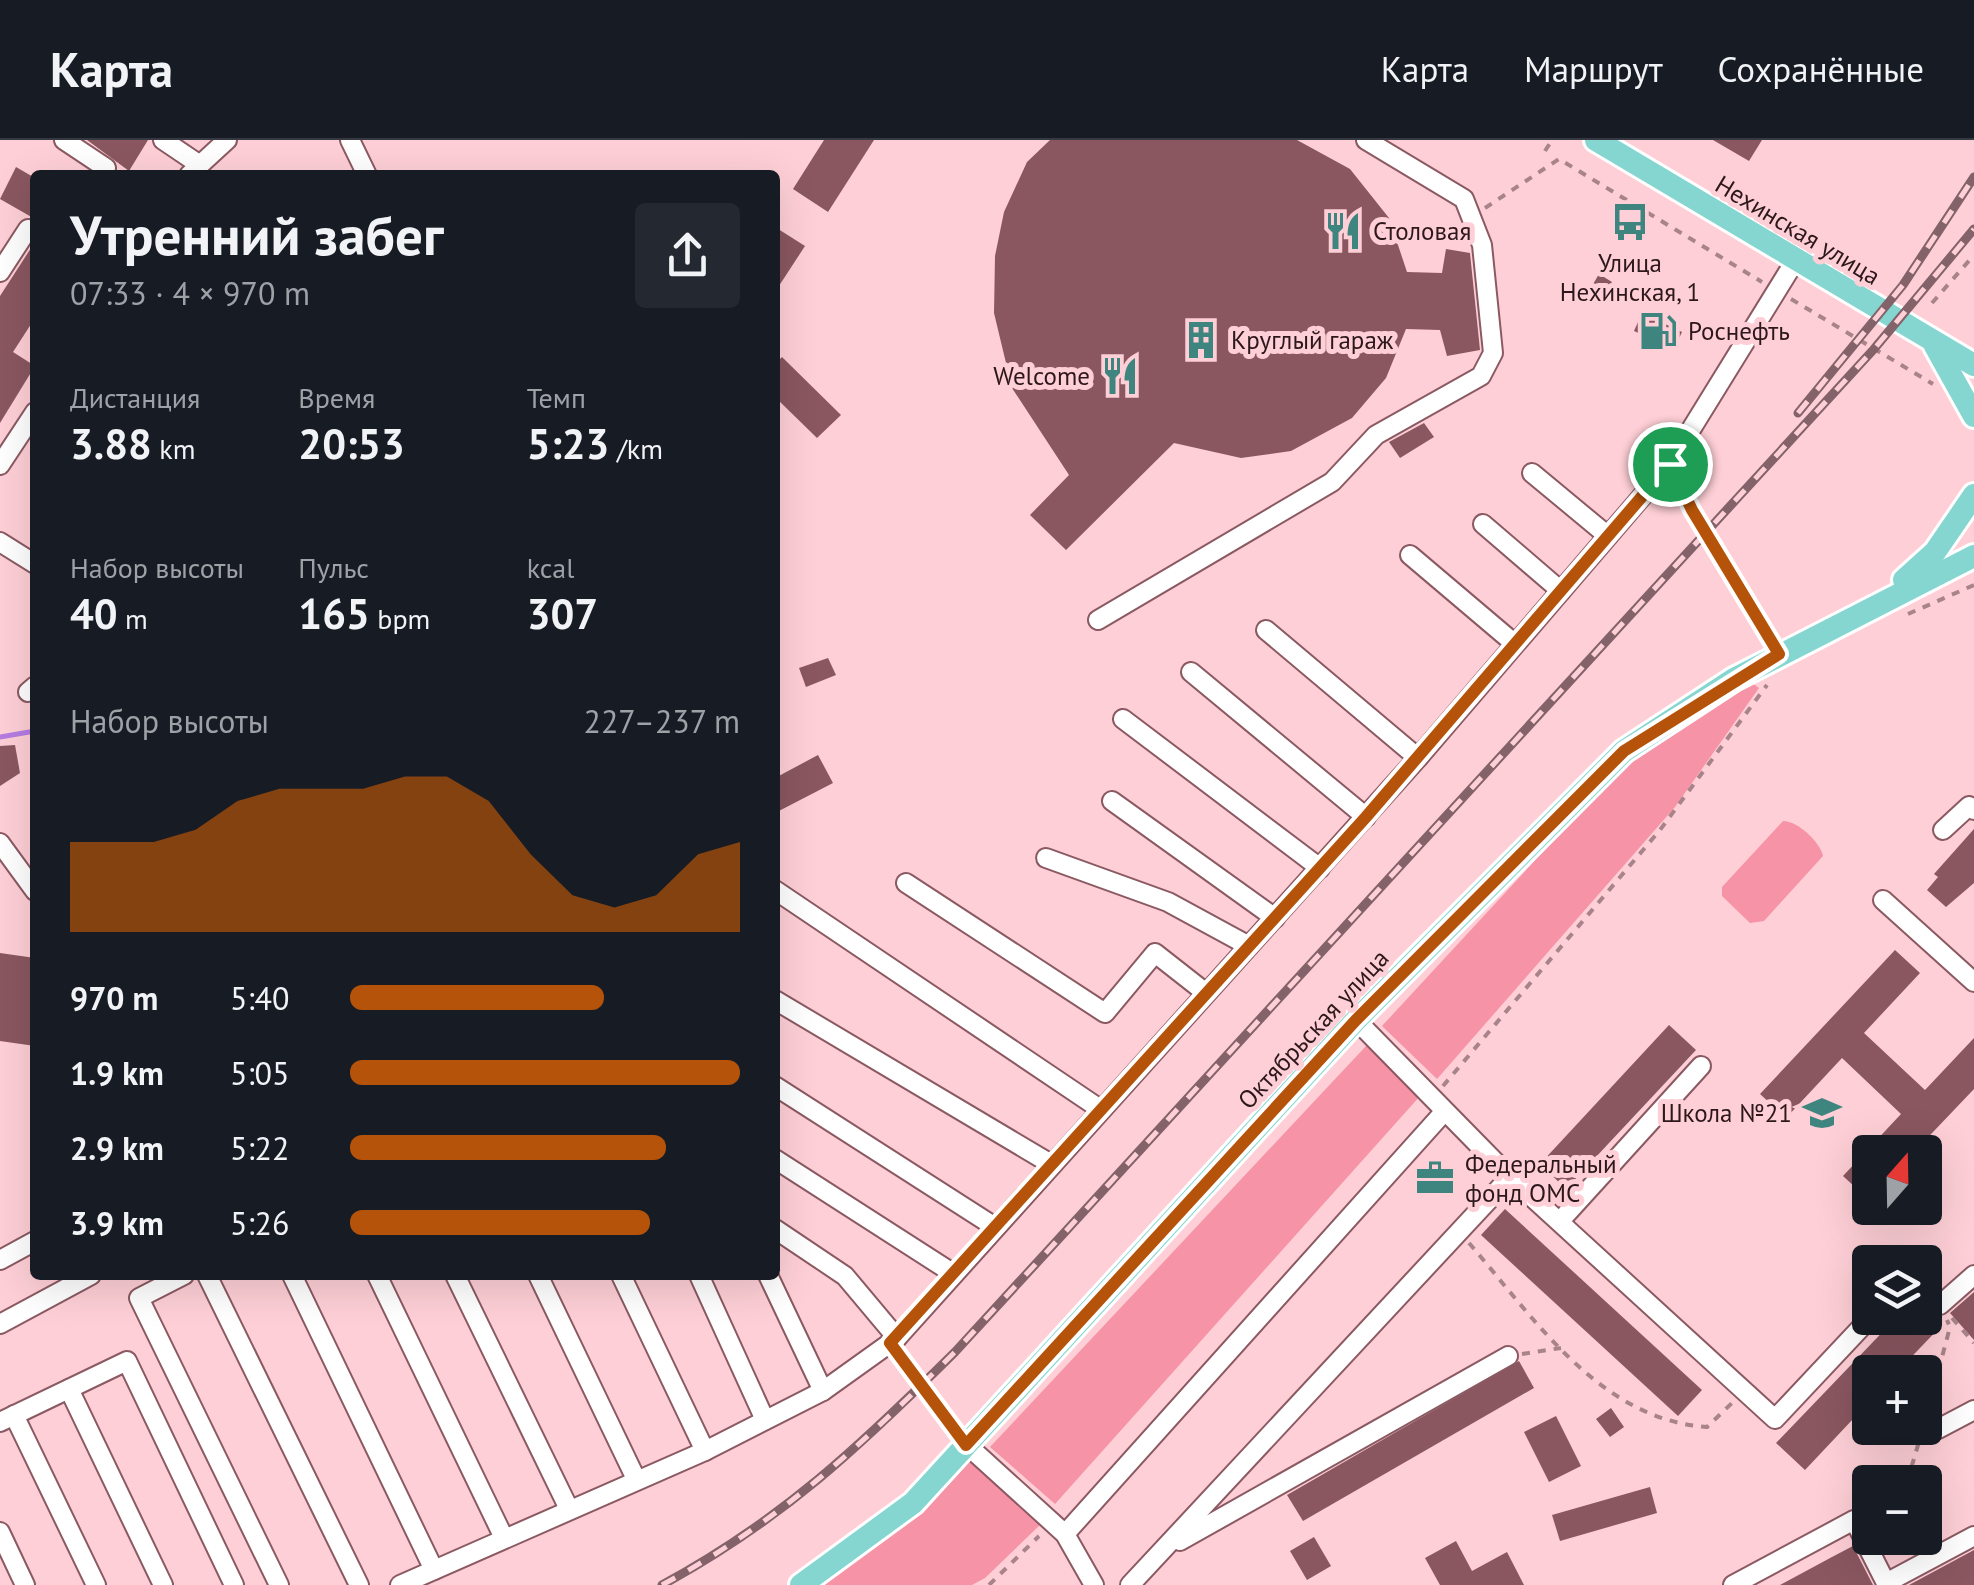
<!DOCTYPE html>
<html lang="ru">
<head>
<meta charset="utf-8">
<style>
	:root { --surface:#171b24; --page:#242831; --text:#f1f3f6; --muted:#9ea1a6; --line:#363941; --accent:#b45309 }
	body { margin:0; font-family:"PT Sans",sans-serif; background:var(--page); color:var(--text); height:100vh; display:flex; flex-direction:column; font-size:38px; white-space:nowrap }
	* { box-sizing:border-box; margin:0 }
	p { font-size:32px; color:var(--muted) }
	.icon { flex:none; width:55px; height:55px; fill:none; stroke:currentColor; stroke-width:2; stroke-linecap:round; stroke-linejoin:round }
	.map { position:relative; flex:1; overflow:hidden }
	.details { position:absolute; left:30px; top:30px; width:750px; height:1110px; display:flex; flex-direction:column; background:var(--surface); border-radius:10px; box-shadow:0 10px 40px #0002 }
	.details>* { flex:none }
	.needle { width:65px; rotate:20deg }
	.tools { position:absolute; left:1852px; top:995px; display:grid; gap:20px }
	.tools a { display:grid; place-items:center; width:90px; height:90px; border-radius:10px; background:var(--surface); box-shadow:0 10px 40px #0002; font-size:50px }
	.pin { position:absolute; display:grid; place-items:center; width:85px; height:85px; color:#fff; margin:-42px; border:5px solid #fff; border-radius:50%; box-shadow:0 2px 10px #0007 }
	.round { display:grid; place-items:center; flex:none; width:105px; height:105px; border-radius:10px; background:var(--page) }
	.head { display:flex; align-items:center; justify-content:space-between; height:170px; padding:0 40px }
	h1 { font-size:55px; font-weight:600; line-height:75px }
	.metrics { display:grid; grid-template-columns:repeat(3,1fr); gap:15px; height:170px; padding:10px 40px }
	.metrics div { display:grid; align-content:center }
	.metrics b { font-size:42px; font-weight:600 }
	.metrics small { font-size:28px; font-weight:400 }
	.metrics p { font-size:28px }
	.chart { height:280px; padding:20px 40px }
	.chart p { display:flex; justify-content:space-between }
	.chart svg { width:100%; height:180px; margin-top:10px; fill:var(--accent); opacity:.7 }
	ul { padding:0 40px; list-style:none; font-size:32px }
	li { display:grid; grid-template-columns:160px 120px 1fr; align-items:center; height:75px }
	li i { height:25px; border-radius:12px; background:var(--accent) }
	header { display:flex; align-items:center; gap:60px; box-sizing:border-box; height:140px; padding:0 50px; background:var(--surface); border-bottom:2px solid var(--line) }
	header strong { font-size:48px }
	nav { display:flex; gap:55px; margin-inline-start:auto; font-size:35px }
	.map>svg:first-child { display:block }
</style>
</head>
<body>
<header>
<strong>Карта</strong>
<nav><a>Карта</a><a>Маршрут</a><a>Сохранённые</a></nav>
</header>
<div class="map">
<svg width="1974" height="1445" viewBox="0 0 1974 1445">
	<rect width="100%" height="100%" fill="#fecfd6"/>
	<g fill="#f793a6">
		<polygon points="1748,540 1759,548 1675,667 1437,939 1382,886 1614,635"/>
		<path d="M 1783,681 C 1798,681 1820,702 1823,716 L 1764,781 L 1750,783 L 1722,756 L 1722,747 Z"/>
		<polygon points="1367,905 1420,956 1055,1364 990,1307"/>
		<polygon points="971,1319 1043,1382 985,1438 972,1445 816,1445 923,1373"/>
	</g>
	<g fill="none" stroke-linecap="round" stroke-linejoin="round">
		<polyline stroke="#b57ce2" stroke-width="5" points="0,597 35,591"/>
	</g>
	<g fill="#8a5760">
		<polygon points="87,0 148,0 129,31"/>
		<polygon points="824,0 874,0 828,72 793,49"/>
		<polygon points="1050,0 1297,0 1350,29 1389,78 1407,132 1442,133 1446,109 1470,113 1480,210 1447,216 1440,190 1406,189 1386,238 1352,278 1291,311 1241,318 1174,303 1066,410 1030,375 1069,335 1012,248 994,173 995,116 1004,72 1027,22"/>
		<polygon points="1713,0 1762,0 1749,21"/>
		<polygon points="16,27 35,38 35,79 0,59"/>
		<polygon points="775,87 805,106 775,152"/>
		<polygon points="33,105 35,178 13,212 35,226 0,283 0,156"/>
		<polygon points="1599,134 1612,142 1602,159 1589,151"/>
		<polygon points="1642,173 1682,192 1674,209 1634,191"/>
		<polygon points="782,217 841,275 817,298 775,257 775,224"/>
		<polygon points="1424,283 1434,297 1400,318 1389,302"/>
		<polygon points="828,518 836,535 806,547 799,528"/>
		<polygon points="15,605 20,633 0,646 0,606"/>
		<polygon points="818,615 833,643 775,673 775,638"/>
		<polygon points="1974,689 1974,743 1946,767 1927,750 1938,737 1934,734"/>
		<polygon points="1895,810 1920,833 1864,893 1925,950 1974,898 1974,949 1914,1012 1870,1012 1870,1061 1843,1036 1901,974 1842,918 1786,978 1760,954"/>
		<polygon points="0,813 35,818 35,906 0,901"/>
		<polygon points="1669,885 1696,910 1566,1049 1540,1024"/>
		<polygon points="1505,1069 1702,1250 1678,1276 1481,1095"/>
		<polygon points="1974,1152 1974,1200 1950,1173"/>
		<polygon points="1925,1168 1942,1185 1897,1232 1870,1232 1870,1261 1805,1330 1776,1303 1896,1178 1925,1178"/>
		<polygon points="1519,1221 1534,1248 1303,1381 1287,1355"/>
		<polygon points="1611,1268 1624,1287 1610,1297 1596,1279"/>
		<polygon points="1556,1276 1581,1326 1549,1342 1524,1292"/>
		<polygon points="1650,1347 1657,1373 1560,1401 1552,1375"/>
		<polygon points="1314,1397 1331,1426 1307,1440 1290,1411"/>
		<polygon points="1456,1401 1472,1431 1507,1412 1524,1445 1440,1445 1425,1418"/>
		<polygon points="1853,1406 1873,1445 1780,1445 1832,1417"/>
		<polygon points="1974,1410 1974,1445 1909,1445"/>
	</g>
	<g fill="none" stroke-linecap="round" stroke-linejoin="round">
		<g stroke="#8b5962" stroke-width="22">
			<g id="minor">
				<polyline points="64,0 106,28"/>
				<polyline points="163,0 197,23"/>
				<polyline points="350,0 367,35"/>
				<polyline points="189,35 227,0"/>
				<polyline points="0,132 28,89 35,93"/>
				<polyline points="0,325 35,272"/>
				<polyline points="1532,333 1608,396"/>
				<polyline points="1483,384 1561,451"/>
				<polyline points="0,402 35,424"/>
				<polyline points="1410,415 1515,504"/>
				<polyline points="1098,480 1332,342 1376,295 1481,236 1493,213 1482,105 1464,59 1366,0"/>
				<polyline points="1266,490 1418,618"/>
				<polyline points="1191,532 1366,677"/>
				<polyline points="28,552 35,546"/>
				<polyline points="1123,579 1320,728"/>
				<polyline points="1112,661 1275,778"/>
				<polyline points="1943,690 1969,666 1974,670"/>
				<polyline points="0,703 35,751"/>
				<polyline points="1046,718 1168,762 1249,806"/>
				<polyline points="906,743 1105,873 1155,813 1206,853"/>
				<polyline points="775,750 1100,969"/>
				<polyline points="1883,760 1974,842"/>
				<polyline points="775,860 1051,1024"/>
				<polyline points="1356,880 1510,1037 1775,1279 1870,1178"/>
				<polyline points="775,946 995,1087"/>
				<polyline points="775,1019 954,1134"/>
				<polyline points="1560,1081 1701,926"/>
				<polyline points="775,1089 845,1136 897,1198"/>
				<polyline points="0,1120 35,1101"/>
				<polyline points="184,1135 139,1158 279,1445"/>
				<polyline points="207,1135 359,1445"/>
				<polyline points="292,1135 434,1430"/>
				<polyline points="377,1135 504,1398"/>
				<polyline points="455,1135 569,1369"/>
				<polyline points="538,1135 636,1339"/>
				<polyline points="621,1135 705,1311"/>
				<polyline points="699,1135 765,1280"/>
				<polyline points="768,1135 823,1251"/>
				<polyline points="1925,1151 1940,1165 1974,1135"/>
				<polyline points="0,1184 91,1135"/>
				<polyline points="69,1249 163,1445"/>
				<polyline points="14,1275 96,1445"/>
				<polyline points="0,1282 127,1221 234,1445"/>
				<polyline points="1938,1289 1974,1270"/>
				<polyline points="967,1305 1065,1394 1094,1445"/>
				<polyline points="0,1392 25,1445"/>
				<polyline points="1065,1394 1444,972"/>
				<polyline points="1180,1401 1508,1216"/>
				<polyline points="400,1445 705,1311 823,1251 897,1198 1418,618 1669,325 1795,121"/>
				<polyline points="1130,1445 1510,1037"/>
				<polyline points="1733,1445 1854,1380 1886,1443 1974,1396"/>
			</g>
		</g>
		<g stroke="#fff" stroke-width="28">
			<g id="major">
				<polyline points="1596,0 1974,225"/>
				<polyline points="1935,206 1974,276"/>
				<polyline points="1904,440 1935,412 1974,355"/>
				<polyline points="801,1445 913,1363 1356,880 1624,611 1734,539 1974,416"/>
			</g>
		</g>
		<g stroke="#a8848a" stroke-width="4" stroke-dasharray="8 8" stroke-linecap="butt">
			<polyline points="1545,11 1552,0"/>
			<polyline points="1485,68 1559,19 1762,142"/>
			<polyline points="1791,159 1933,244"/>
			<polyline points="1932,163 1974,115"/>
			<polyline points="1678,342 1769,498"/>
			<polyline points="1908,474 1974,445"/>
			<polyline points="1443,946 1660,690 1767,545"/>
			<path d="M 1469,1103 C 1534,1178 1600,1280 1707,1287 L 1732,1263"/>
			<polyline points="1952,1178 1974,1203"/>
			<polyline points="1522,1214 1561,1208"/>
			<polyline points="899,1215 954,1287"/>
			<polyline points="1926,1277 1950,1187 1947,1180"/>
			<polyline points="1907,1342 1921,1295"/>
			<polyline points="989,1445 1039,1396"/>
		</g>
		<use href="#minor" stroke="#fff" stroke-width="18"/>
		<use href="#major" stroke="#85d6d1" stroke-width="22"/>
		<g stroke="#836369" stroke-width="9">
			<g id="rail">
				<polyline points="1798,273 1903,145 1974,37"/>
				<path d="M 662,1445 C 782,1380 859,1307 955,1212 L 1874,209 L 1974,89"/>
			</g>
		</g>
		<use href="#rail" stroke="#fecfd6" stroke-width="5" stroke-dasharray="15" stroke-linecap="butt"/>
	</g>
	<g fill="none" stroke-linecap="round" stroke-linejoin="round">
		<g stroke="#fff" stroke-width="20">
			<polygon id="route" points="1670,324 1692,370 1779,514 1624,611 1356,880 966,1305 890,1203 1366,677"/>
		</g>
		<use href="#route" stroke="#b45309" stroke-width="12"/>
	</g>
	<defs>
		<g id="bus-bare" transform="scale(3)"><path d="M-5-6H5V4H4V6H2V4H-2V6H-4V4H-5ZM-3.5-4V0h7V-4ZM-3.5 1.2v1.5H-2V1.2ZM2 1.2v1.5H3.5V1.2Z" fill="#3e857f" stroke="#fecfd6" stroke-width="2.5" paint-order="stroke"/></g>
		<g id="restaurant-bare" transform="scale(3)"><path d="M-5-6h1v4h1v-4h1v4h1v-4h1v5L-1.5 .5V6h-2V.5L-5-1ZM5-6V6H3V1.5H1.5Q1.5-4 5-6Z" fill="#3e857f" stroke="#fecfd6" stroke-width="2.5" paint-order="stroke"/></g>
		<g id="fuel-bare" transform="scale(3)"><path d="M-5.5-6h7V0h2V4h1.3V-2.5L3-4.5l.8-.8L6-3V5H2.5V1h-1V6h-7ZM-4.2-4.7v3.2H.2V-4.7Z" fill="#3e857f" stroke="#fecfd6" stroke-width="2.5" paint-order="stroke"/></g>
		<g id="building-bare" transform="scale(3)"><path d="M-4-6H4V6H1V3H-1V6H-4ZM-2.5-4.3h1.7v1.8h-1.7ZM.8-4.3h1.7v1.8H.8ZM-2.5-1h1.7V.8h-1.7ZM.8-1h1.7V.8H.8Z" fill="#3e857f" stroke="#fecfd6" stroke-width="2.5" paint-order="stroke"/></g>
		<g id="school-bare" transform="scale(3)"><path d="M0-5L7-2L0 1L-7-2ZM-4 1L0 2.5L4 1V4Q0 6-4 4Z" fill="#3e857f" stroke="#fecfd6" stroke-width="2.5" paint-order="stroke"/></g>
		<g id="office-bare" transform="scale(3)"><path d="M-6-3h4V-5.5h4V-3h4V5H-6ZM-1-4.5V-3h2v-1.5ZM-6 0V1H6V0Z" fill="#3e857f" stroke="#fecfd6" stroke-width="2.5" paint-order="stroke"/></g>
	</defs>
	<g fill-rule="evenodd">
		<use href="#bus-bare" x="1630" y="82"/>
		<use href="#restaurant-bare" x="1343" y="91"/>
		<use href="#fuel-bare" x="1658" y="191"/>
		<use href="#building-bare" x="1201" y="200"/>
		<use href="#restaurant-bare" x="1120" y="236"/>
		<use href="#school-bare" x="1822" y="973"/>
		<use href="#office-bare" x="1435" y="1038"/>
	</g>
	<g text-anchor="middle" stroke-width="10" stroke-linejoin="round" paint-order="stroke">
		<g font-size="25" fill="#2c171b" stroke="#fecfd6">
			<text transform="translate(1798 90) rotate(31)" y="9">Нехинская улица</text>
			<text transform="translate(1313 889) rotate(-47)" y="9">Октябрьская улица</text>
		</g>
		<g font-size="25" fill="#2c171b" stroke="#fecfd6" text-anchor="start">
			<text x="1373" y="100">Столовая</text>
			<text x="1630" y="132" text-anchor="middle">Улица<tspan x="1630" dy="29">Нехинская, 1</tspan></text>
			<text x="1688" y="200">Роснефть</text>
			<text x="1231" y="209">Круглый гараж</text>
			<text x="1090" y="245" text-anchor="end">Welcome</text>
			<text x="1792" y="982" text-anchor="end">Школа №21</text>
			<text x="1465" y="1033">Федеральный<tspan x="1465" dy="29">фонд ОМС</tspan></text>
		</g>
	</g>
</svg>
<div class="tools">
<a><svg class="needle" viewBox="-14 -14 28 28"><path d="M0-13l5 13h-10z" fill="#e53935"/><path d="M0 13l5-13h-10z" fill="#9ea1a6"/></svg></a>
<a><svg class="icon" aria-label="layers" viewBox="0 0 24 24"><path d="M12 4l9 5-9 5-9-5zM3 14l9 5 9-5"/></svg></a>
<a>+</a>
<a>−</a>
</div>
<div class="pin" style="left:1670px;top:324px;background:#1e9e55"><svg class="icon" aria-label="arrive" viewBox="0 0 24 24"><path d="M6 21V4h12l-3 4 3 4H6"/></svg></div>
<section class="details">
<div class="head"><div><h1>Утренний забег</h1><p>07:33 · 4 × 970 m</p></div><a class="round"><svg class="icon" aria-label="share" viewBox="0 0 24 24"><path d="M12 15V3M7 8l5-5 5 5M5 13v7h14v-7"/></svg></a></div>
<div class="metrics">
<div><p>Дистанция</p><b>3.88<small> km</small></b></div>
<div><p>Время</p><b>20:53</b></div>
<div><p>Темп</p><b>5:23<small> /km</small></b></div>
</div>
<div class="metrics">
<div><p>Набор высоты</p><b>40<small> m</small></b></div>
<div><p>Пульс</p><b>165<small> bpm</small></b></div>
<div><p>kcal</p><b>307</b></div>
</div>
<div class="chart"><p><span>Набор высоты</span>227–237 m</p>
<svg viewBox="0 0 160 44" preserveAspectRatio="none"><path d="M0 44V22L10 22L20 22L30 19L40 12L50 9L60 9L70 9L80 6L90 6L100 12L110 25L120 35L130 38L140 35L150 25L160 22V44z"/></svg>
</div>
<ul>
<li><b>970 m</b>5:40<i style="width:65%"></i></li>
<li><b>1.9 km</b>5:05<i style="width:100%"></i></li>
<li><b>2.9 km</b>5:22<i style="width:81%"></i></li>
<li><b>3.9 km</b>5:26<i style="width:77%"></i></li>
</ul>
</section>
</div>
</body>
</html>
